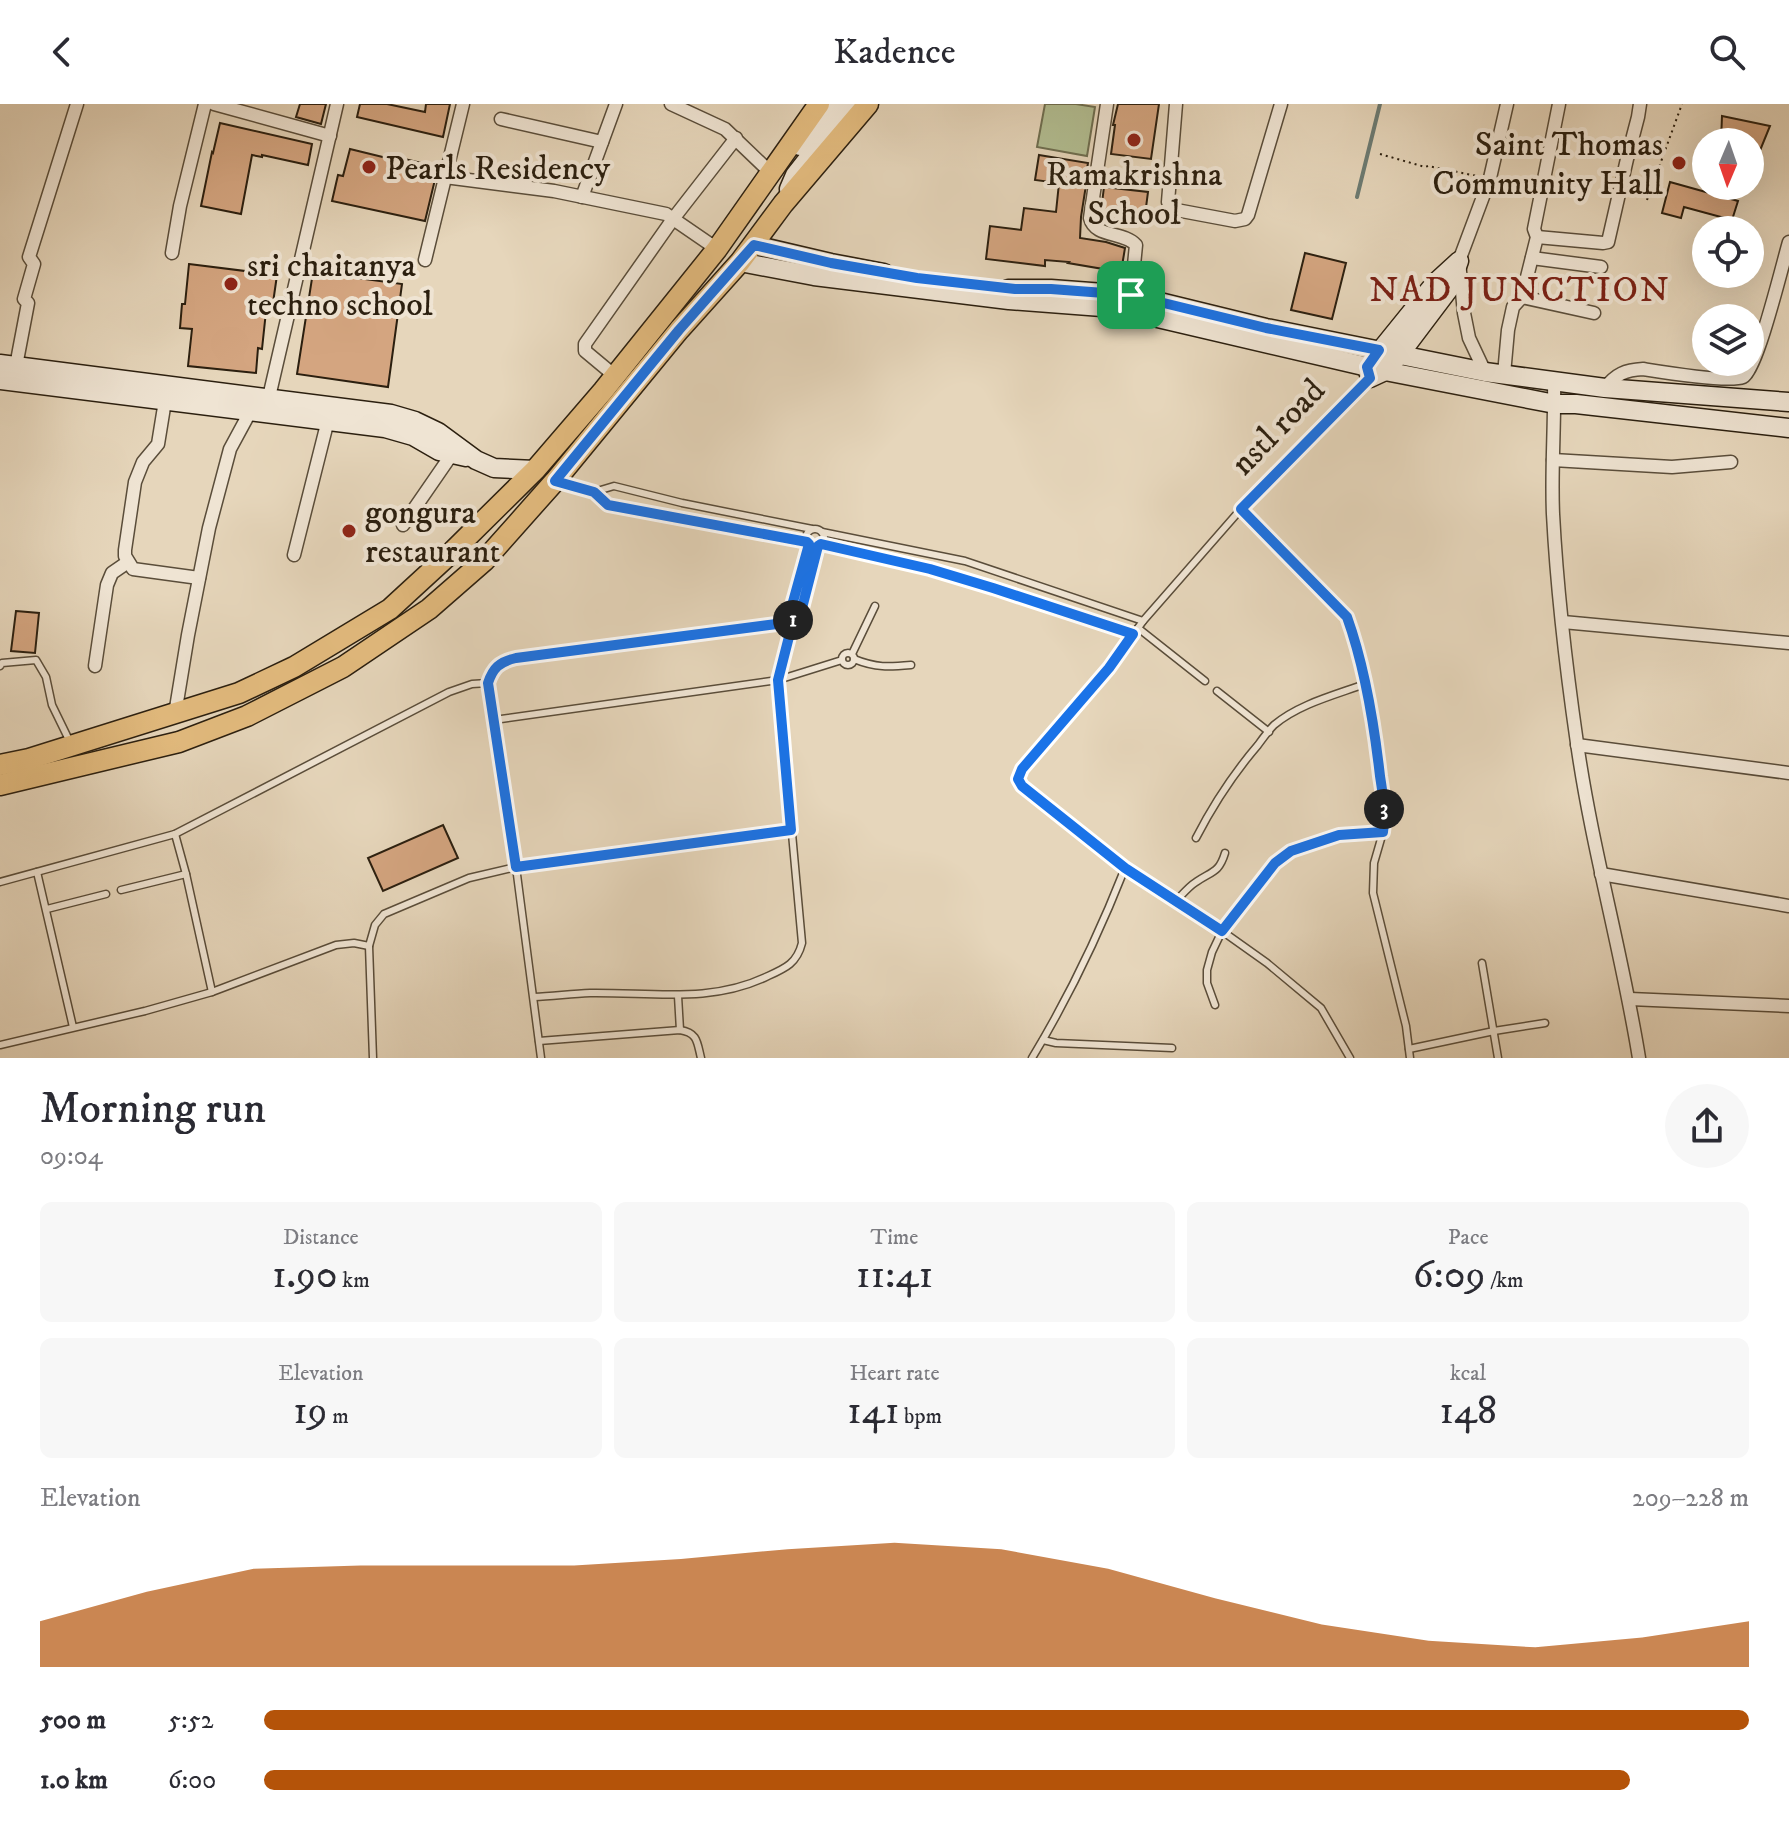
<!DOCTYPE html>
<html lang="en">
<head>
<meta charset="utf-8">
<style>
	:root { --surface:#fff; --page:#f7f7f7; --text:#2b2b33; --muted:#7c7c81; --accent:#b45309 }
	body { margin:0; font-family:"IM FELL DW Pica",serif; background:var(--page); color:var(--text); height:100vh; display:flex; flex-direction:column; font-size:30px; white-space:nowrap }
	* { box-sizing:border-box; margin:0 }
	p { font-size:26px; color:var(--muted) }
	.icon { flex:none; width:44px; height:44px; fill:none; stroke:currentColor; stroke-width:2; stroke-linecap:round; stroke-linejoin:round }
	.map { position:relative; height:954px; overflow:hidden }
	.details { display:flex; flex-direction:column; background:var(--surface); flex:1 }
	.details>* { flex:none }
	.needle { width:52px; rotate:182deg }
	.buttons { position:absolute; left:1692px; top:24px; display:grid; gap:16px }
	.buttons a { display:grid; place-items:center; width:72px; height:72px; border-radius:50%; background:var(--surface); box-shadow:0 8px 32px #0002; font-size:40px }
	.pin { position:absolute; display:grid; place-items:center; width:68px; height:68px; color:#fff; margin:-34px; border-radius:16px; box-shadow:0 4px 12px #0006 }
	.km { position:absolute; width:40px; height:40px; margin:-20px; border-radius:50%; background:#222; color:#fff; font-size:22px; line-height:40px; text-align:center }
	.round { display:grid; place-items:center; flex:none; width:84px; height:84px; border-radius:42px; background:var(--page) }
	.overview { display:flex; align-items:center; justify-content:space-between; height:136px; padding:0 40px }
	h1 { font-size:44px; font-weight:600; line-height:60px }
	.metrics { display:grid; grid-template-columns:repeat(3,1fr); gap:12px; height:136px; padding:8px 40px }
	.metrics div { display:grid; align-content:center; border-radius:12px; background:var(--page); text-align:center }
	.metrics b { font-size:40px; font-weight:600 }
	.metrics small { font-size:22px; font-weight:400 }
	.metrics p { font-size:22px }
	.chart { height:224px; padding:16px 40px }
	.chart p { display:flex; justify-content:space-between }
	.chart svg { width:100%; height:144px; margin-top:8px; fill:var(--accent); opacity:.7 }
	ul { padding:0 40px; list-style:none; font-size:26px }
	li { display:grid; grid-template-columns:128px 96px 1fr; align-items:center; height:60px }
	li i { height:20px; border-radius:10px; background:var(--accent) }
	header { display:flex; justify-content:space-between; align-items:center; height:104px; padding:0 40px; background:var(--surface); font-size:36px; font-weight:600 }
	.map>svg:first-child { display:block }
</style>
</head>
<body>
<header><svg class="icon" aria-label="back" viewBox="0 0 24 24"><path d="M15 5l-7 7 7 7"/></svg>Kadence<svg class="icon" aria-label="search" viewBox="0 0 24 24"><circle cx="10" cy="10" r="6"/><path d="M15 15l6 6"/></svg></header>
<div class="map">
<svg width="1789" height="954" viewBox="0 0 1789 954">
	<rect width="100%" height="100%" fill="#e6d6bb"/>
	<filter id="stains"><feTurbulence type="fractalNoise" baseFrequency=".0025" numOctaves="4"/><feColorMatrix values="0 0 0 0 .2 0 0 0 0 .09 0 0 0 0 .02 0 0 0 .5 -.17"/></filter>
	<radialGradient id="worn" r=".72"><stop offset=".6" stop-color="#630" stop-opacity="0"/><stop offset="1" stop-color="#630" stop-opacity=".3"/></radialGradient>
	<polygon fill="#b2be92" stroke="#6e6e50" stroke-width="2" points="1045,0 1076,0 1095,3 1087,52 1037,43"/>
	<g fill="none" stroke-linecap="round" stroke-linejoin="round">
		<polyline stroke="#6c7b73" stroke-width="4" points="1357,93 1380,0"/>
	</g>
	<g fill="#d4a580" stroke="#2b1f0f" stroke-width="2">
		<polygon points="300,0 326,0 321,20 296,13"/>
		<polygon points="360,0 387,0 425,8 426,0 450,0 443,33 357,13"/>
		<polygon points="1118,0 1159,0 1151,55 1111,50 1115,21 1113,21"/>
		<polygon points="1722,12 1770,22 1750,71 1750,38 1721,38"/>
		<polygon points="220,19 312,40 308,61 262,51 262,53 252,51 241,110 201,102 212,48 213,49"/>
		<polygon points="350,45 395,56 396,53 438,63 425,117 332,97 338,71 343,72"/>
		<polygon points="1039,51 1088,59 1084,81 1086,81 1081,113 1080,134 1106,138 1125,144 1121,168 1068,159 1069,158 1045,156 1045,162 986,155 990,122 1021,126 1024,104 1056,108 1059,79 1035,76"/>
		<polygon points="1670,78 1738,97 1732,116 1684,103 1681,114 1662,109"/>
		<polygon points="1104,83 1148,88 1144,119 1100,115"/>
		<polygon points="1305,149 1346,159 1332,215 1291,206"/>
		<polygon points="189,160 277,171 273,199 267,198 262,245 258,244 256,269 188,262 192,225 180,224 182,200 185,200"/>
		<polygon points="313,168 402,180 388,283 297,270"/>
		<polygon points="16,507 39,509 35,549 11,547"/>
		<polygon points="443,721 458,754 383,787 368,754"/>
	</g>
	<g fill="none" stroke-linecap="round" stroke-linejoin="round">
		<g stroke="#5a4d3a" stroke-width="9">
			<g id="lane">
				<polyline points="559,378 594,388 614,382 682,399 812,425"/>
				<polyline points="594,388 608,401 807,438"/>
				<polyline points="1241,405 1347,513 1353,530 1377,645 1385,714 1383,728 1374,759 1373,789 1406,922 1410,954"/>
				<circle cx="815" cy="434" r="9"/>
				<polyline points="822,428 965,457 1143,517"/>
				<polyline points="821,440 930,465 993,484 1133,530"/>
				<polyline points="794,513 801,508 818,442"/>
				<polyline points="1138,524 1205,577"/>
				<circle cx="848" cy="555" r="6"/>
				<polyline points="852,550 875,502"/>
				<path d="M 854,555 C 876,564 889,563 911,561"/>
				<polyline points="0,562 2,559 36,556 46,573 52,601 71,640"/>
				<polyline points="1217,587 1269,628"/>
				<polyline points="494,616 778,576 842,556"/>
				<polyline points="175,730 186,770 212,888"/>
				<path d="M 1196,734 C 1213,701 1234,669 1258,641 C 1263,634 1268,627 1274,621 C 1299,600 1335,591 1365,580"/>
				<polyline points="1125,764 1022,682 1018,675 1022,665 1109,564 1143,517 1241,405 1368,275"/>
				<polyline points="37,768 73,923"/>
				<polyline points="0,778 175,730 449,588 472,580 488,579"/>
				<polyline points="121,786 186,770"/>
				<path d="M 1175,798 C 1182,791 1188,783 1196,778 C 1212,767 1219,769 1225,749"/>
				<polyline points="47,805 106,790"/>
				<polyline points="1482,859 1498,954"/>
				<polyline points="678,892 680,926"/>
				<path d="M 534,893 C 553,892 571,890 590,889 C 651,888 711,900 768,872 C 786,864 797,859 802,839 L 778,576 L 794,513 L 791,505 L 809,440"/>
				<polyline points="1215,901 1207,879 1207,866 1212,848 1222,827 1275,759 1291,747 1339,731 1383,728"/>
				<polyline points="1043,936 1056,939 1172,944"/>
				<path d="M 539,937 L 680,926 C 698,929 697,938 701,954"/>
				<polyline points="0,941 145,907 212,888 336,841 354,839 369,842"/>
				<polyline points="1409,945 1494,927 1545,919"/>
				<polyline points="373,954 369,842 375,821 384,810 469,774 516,763 791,726"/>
				<path d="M 541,954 L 516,763 L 488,579 C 493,564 499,558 516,554 L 792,518"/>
				<path d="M 1032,954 C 1069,893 1099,830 1125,764 L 1222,827 L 1267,859 L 1321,904 L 1350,954"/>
			</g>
		</g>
		<g stroke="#5a4d3a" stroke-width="15">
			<g id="street">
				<polyline points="214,0 330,32"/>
				<polyline points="671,0 725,25 771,69"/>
				<path d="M 1107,0 L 1090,114 C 1095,134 1123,127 1136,141 L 1131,191"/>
				<polyline points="1176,0 1168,98 1171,105 1235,117 1245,115 1248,111 1281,0"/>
				<polyline points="501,15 602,38"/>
				<polyline points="445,73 554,87 666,110 717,145"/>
				<polyline points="582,93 616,0"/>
				<polyline points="1537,133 1603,139 1608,138 1627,55 1638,13 1640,0"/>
				<polyline points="172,149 180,102 205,0"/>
				<polyline points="1532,154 1601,163"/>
				<polyline points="425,156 463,0"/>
				<polyline points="1522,193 1594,209"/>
				<polyline points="16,262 28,199 24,195 34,160 29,153 77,0"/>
				<polyline points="1485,268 1469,234 1464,209 1459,157 1490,74 1507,0"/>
				<polyline points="1504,270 1508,226 1513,203 1522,193 1537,133 1534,125 1559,0"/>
				<polyline points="615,272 585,247 585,240 673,115 736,34"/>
				<path d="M 1554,276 C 1555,321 1551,365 1553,410 C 1557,486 1566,563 1577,639 C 1592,745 1622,848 1639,954"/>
				<path d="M 1605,284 C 1616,270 1625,266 1643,265 C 1662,268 1728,279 1743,273 C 1757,267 1783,158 1789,138"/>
				<polyline points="165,297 158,340 143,358 135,378 125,446 125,452 133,465 199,474"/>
				<polyline points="1553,356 1672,363 1731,358"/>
				<polyline points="403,421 452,350"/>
				<polyline points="294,451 328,316"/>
				<polyline points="1563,518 1789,539"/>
				<polyline points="95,562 107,481 112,469 128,458"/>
				<polyline points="175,610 188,531 209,424 230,345 250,308 269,293 337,0"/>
				<polyline points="1577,641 1789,669"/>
				<polyline points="1601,770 1789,802"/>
				<polyline points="1630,895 1789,902"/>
			</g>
		</g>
		<g stroke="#2b1f0f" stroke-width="21">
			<g id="secondary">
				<polyline points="800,42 833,0"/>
				<polyline points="789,85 795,71 851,0"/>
				<polyline points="754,141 831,159 884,169"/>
				<polygon points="1459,157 1449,185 1400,250 1385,267 1370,274 1367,263 1435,179"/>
				<polyline points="740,158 814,172 1009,196 1115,204 1385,267 1555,300 1576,300 1789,324"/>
				<polyline points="1008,185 1051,185 1131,191 1266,224 1485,268 1605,284 1789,298"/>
				<polyline points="0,260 391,310 415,317 438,328 476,356 494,364 535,366"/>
				<polyline points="0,276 385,324 413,332 439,347 466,353"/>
			</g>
		</g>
		<g stroke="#2b1f0f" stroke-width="23">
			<g id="primary">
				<polyline points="0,661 29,655 239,589 294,563 390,505 452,448 535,366 603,287 717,145 819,0"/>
				<polyline points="0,681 179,638 247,612 343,563 429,505 484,457 555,377 679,226 740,158 783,100 868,0"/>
			</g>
		</g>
		<g stroke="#2b1f0f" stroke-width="2" stroke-dasharray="2 4" stroke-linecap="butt">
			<polyline points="1380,50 1425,63 1428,62 1477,72"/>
			<polyline points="1647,96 1682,0"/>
		</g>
		<use href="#lane" stroke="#efe4d3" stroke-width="6"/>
		<use href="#street" stroke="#efe4d3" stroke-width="12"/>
		<use href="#secondary" stroke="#efe4d3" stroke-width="18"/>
		<use href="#primary" stroke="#e3bb7e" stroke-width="20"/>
	</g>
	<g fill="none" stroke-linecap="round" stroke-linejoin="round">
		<g stroke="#fff" stroke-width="16">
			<path id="route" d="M 1131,191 L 1051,185 L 1015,185 L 917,174 L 831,159 L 754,141 L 679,226 L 555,377 L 594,388 L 608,401 L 807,438 L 809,440 L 791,505 L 794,513 L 778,576 L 791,726 L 516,763 L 488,579 C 493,564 499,558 516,554 L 792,518 L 794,513 L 801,508 L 818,442 L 821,440 L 930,465 L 993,484 L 1133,530 L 1109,564 L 1022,665 L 1018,675 L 1022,682 L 1125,764 L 1222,827 L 1275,759 L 1291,747 L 1339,731 L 1383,728 C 1386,709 1383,691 1380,672 C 1374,619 1365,563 1347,513 L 1241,405 L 1370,274 L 1367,263 L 1379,246 L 1266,224 L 1131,191"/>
		</g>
		<use href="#route" stroke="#1a73e8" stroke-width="10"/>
	</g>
	<g fill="#8f2418" stroke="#efe4d3" stroke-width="3">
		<circle cx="1134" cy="36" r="8"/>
		<circle cx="1679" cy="59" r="8"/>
		<circle cx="369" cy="63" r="8"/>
		<circle cx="231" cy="180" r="8"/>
		<circle cx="349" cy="427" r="8"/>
	</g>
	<g text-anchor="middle" stroke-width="8" stroke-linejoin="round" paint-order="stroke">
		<g font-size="34" fill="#2b1f0f" stroke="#efe4d3" text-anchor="start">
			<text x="1663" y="51" text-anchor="end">Saint Thomas<tspan x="1663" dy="39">Community Hall</tspan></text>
			<text x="385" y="75">Pearls Residency</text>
			<text x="1134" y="81" text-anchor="middle">Ramakrishna<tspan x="1134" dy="39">School</tspan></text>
			<text x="247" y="172">sri chaitanya<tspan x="247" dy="39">techno school</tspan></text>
			<text x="365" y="419">gongura<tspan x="365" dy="39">restaurant</tspan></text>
		</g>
		<g font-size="34" fill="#2b1f0f" stroke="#efe4d3">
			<text transform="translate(1277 322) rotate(-46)" y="12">nstl road</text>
		</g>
		<g font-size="36" letter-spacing="2" fill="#7a1f14" stroke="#efe4d3">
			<text x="1520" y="197">NAD JUNCTION</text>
		</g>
	</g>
	<rect width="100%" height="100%" filter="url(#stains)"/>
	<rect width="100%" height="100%" fill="url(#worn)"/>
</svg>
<div class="buttons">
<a><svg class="needle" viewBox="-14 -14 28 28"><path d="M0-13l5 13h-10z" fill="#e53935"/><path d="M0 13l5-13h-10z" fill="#7c7c81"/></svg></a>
<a><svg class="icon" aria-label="locate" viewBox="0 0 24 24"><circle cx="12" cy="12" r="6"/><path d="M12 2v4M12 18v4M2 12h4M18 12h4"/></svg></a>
<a><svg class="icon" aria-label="layers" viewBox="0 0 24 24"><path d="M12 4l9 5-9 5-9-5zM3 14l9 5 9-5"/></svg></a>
</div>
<div class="pin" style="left:1131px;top:191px;background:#1e9e55"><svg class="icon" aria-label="arrive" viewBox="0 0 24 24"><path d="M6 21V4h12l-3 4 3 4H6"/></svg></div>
<b class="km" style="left:793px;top:516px">1</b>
<b class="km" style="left:1384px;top:705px">3</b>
</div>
<section class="details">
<div class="overview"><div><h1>Morning run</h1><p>09:04</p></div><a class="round"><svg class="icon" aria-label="share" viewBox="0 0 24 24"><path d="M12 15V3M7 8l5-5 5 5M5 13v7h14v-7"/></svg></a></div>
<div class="metrics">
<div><p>Distance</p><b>1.90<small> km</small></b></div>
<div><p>Time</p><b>11:41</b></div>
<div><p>Pace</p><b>6:09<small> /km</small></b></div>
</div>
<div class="metrics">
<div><p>Elevation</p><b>19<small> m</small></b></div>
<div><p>Heart rate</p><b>141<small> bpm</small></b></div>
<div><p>kcal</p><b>148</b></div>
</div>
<div class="chart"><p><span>Elevation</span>209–228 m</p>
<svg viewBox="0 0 160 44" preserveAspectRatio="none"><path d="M0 44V30L10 21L20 14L30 13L40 13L50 13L60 11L70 8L80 6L90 8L100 14L110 23L120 31L130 36L140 38L150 35L160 30V44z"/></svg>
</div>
<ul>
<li><b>500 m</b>5:52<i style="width:100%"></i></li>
<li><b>1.0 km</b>6:00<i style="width:92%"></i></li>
</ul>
</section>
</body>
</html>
